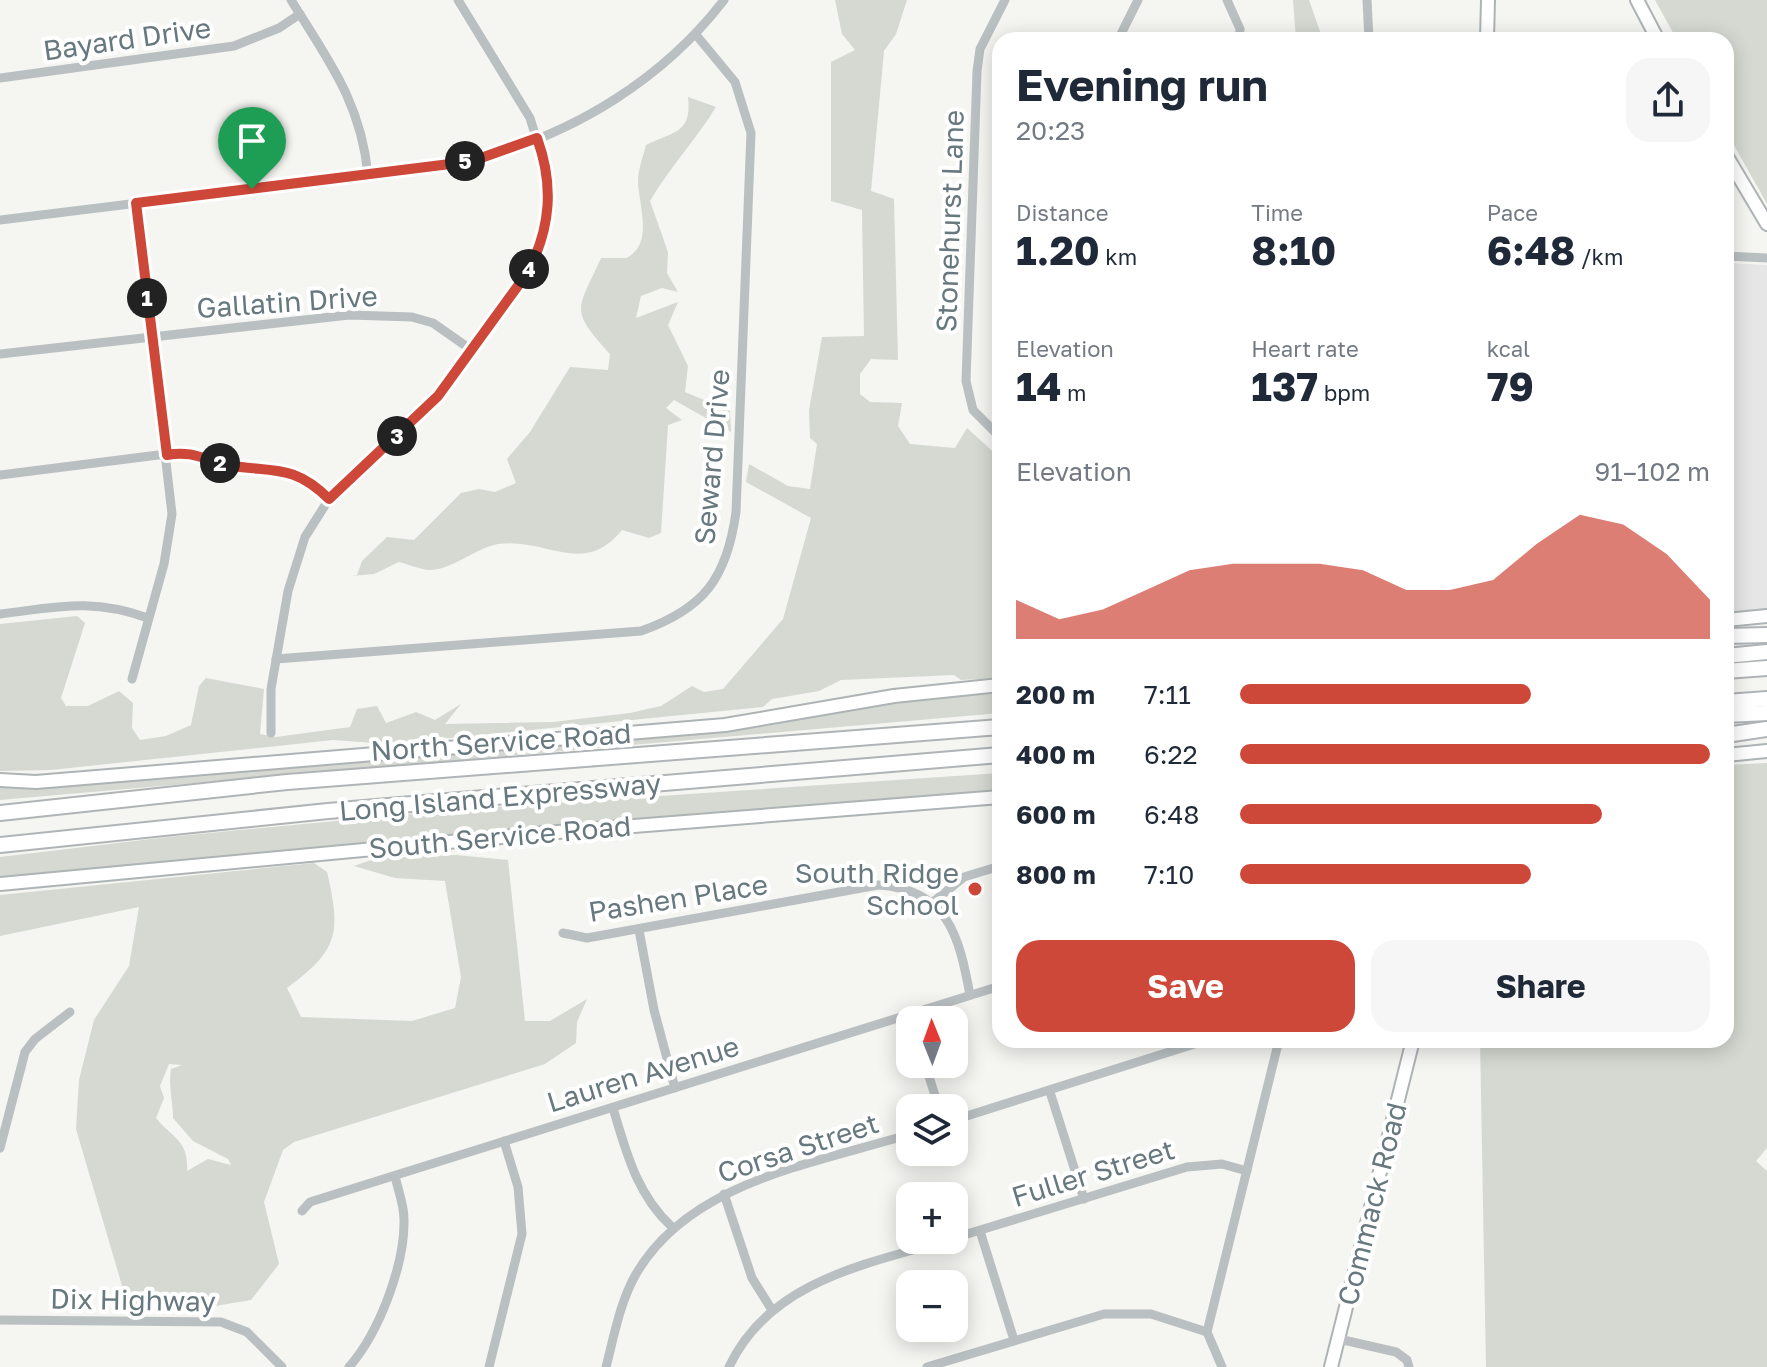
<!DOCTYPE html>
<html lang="en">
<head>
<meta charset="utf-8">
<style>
	:root { --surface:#fff; --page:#f6f6f7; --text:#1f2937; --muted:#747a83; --accent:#ce4839 }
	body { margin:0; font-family:"Golos Text",sans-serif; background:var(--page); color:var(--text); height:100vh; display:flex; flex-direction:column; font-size:30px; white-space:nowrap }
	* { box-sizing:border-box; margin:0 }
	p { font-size:26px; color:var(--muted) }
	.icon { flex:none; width:44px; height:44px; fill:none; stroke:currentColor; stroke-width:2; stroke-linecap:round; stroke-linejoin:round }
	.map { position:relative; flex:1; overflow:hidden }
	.drawer { position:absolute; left:992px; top:32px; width:742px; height:1016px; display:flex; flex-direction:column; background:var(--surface); border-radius:24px; box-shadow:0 4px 20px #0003 }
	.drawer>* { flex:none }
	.needle { width:52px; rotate:359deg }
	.buttons { position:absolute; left:896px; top:1006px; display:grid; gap:16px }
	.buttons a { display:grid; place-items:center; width:72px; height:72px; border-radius:16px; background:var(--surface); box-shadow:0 4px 20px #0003; font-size:40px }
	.pin { position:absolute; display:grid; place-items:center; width:68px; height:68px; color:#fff; margin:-82px -34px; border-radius:50% 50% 50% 0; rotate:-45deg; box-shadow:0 0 8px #0007 }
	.pin .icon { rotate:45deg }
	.km { position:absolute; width:40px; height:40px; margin:-20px; border-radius:50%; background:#222; color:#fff; font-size:22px; line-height:40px; text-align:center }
	.round { display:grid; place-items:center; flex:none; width:84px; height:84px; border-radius:24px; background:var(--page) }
	.headline { display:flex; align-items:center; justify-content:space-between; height:136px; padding:0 24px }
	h1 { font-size:44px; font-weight:700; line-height:60px }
	.stats { display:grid; grid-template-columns:repeat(3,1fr); gap:12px; height:136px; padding:8px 24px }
	.stats div { display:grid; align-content:center }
	.stats b { font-size:40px; font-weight:700 }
	.stats small { font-size:22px; font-weight:400 }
	.stats p { font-size:22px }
	.chart { height:224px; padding:16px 24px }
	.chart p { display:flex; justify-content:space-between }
	.chart svg { width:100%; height:144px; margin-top:8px; fill:var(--accent); opacity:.7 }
	.primary-button { display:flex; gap:16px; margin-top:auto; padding:16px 24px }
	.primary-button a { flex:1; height:92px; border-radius:24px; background:var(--accent); color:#fff; font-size:32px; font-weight:700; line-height:92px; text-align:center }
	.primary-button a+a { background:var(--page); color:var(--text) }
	ul { padding:0 24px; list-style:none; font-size:26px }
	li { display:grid; grid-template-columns:128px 96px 1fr; align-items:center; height:60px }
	li i { height:20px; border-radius:10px; background:var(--accent) }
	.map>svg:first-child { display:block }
</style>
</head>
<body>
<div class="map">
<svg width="1767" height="1367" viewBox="0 0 1767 1367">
	<rect width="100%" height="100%" fill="#f5f5f2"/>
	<polygon fill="#e5e6e5" points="1726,263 1767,265 1767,612 1726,616"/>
	<g fill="#d5d9d1" fill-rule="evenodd">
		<polygon points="835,0 907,0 896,34 884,51 871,191 894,199 898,360 871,359 860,374 860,394 870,402 902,403 898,426 910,444 955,448 967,428 1000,458 1000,678 961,680 954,675 841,680 819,691 772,699 763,707 388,744 333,740 51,770 0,771 0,624 77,616 85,623 61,698 66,706 88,706 119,691 133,703 132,728 140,740 166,736 191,725 199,686 206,678 264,689 260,734 276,737 350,727 357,709 377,706 386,723 416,712 435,720 461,704 445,724 553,722 630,713 661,706 692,686 704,692 723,689 783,619 811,518 746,482 749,464 788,486 810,489 817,444 810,438 809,410 822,337 864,336 862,210 831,201 831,62 855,50 842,34"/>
		<polygon points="1293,0 1309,0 1323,40 1296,40"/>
		<polygon points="1655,0 1767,0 1767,204 1726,131 1726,40 1677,40"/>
		<path d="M 688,97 L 716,107 C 695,141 670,167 650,201 L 668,252 L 667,273 L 678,292 L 662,288 L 641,296 L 636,318 L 678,302 L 668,325 L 688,366 L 685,392 L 730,411 L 731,432 L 674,400 L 666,408 L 682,420 L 668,425 L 661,533 L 649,538 L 622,530 C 583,578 547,537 498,544 C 475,548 451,571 428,570 C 419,569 408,564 399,562 L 374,574 L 351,576 L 357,575 L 362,561 L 387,537 L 414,540 L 461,493 L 479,489 L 495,492 L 516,483 L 507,459 L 530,432 L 570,367 L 608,370 L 610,354 C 569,309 577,311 601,258 L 626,258 C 654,245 639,206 638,182 C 638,169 643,157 646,145 C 675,131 692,133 688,97 Z"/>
		<polygon points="1000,693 1000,713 0,800 0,788 51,788 766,726 888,702"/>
		<polygon points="1767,763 1767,1148 1756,1161 1767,1171 1767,1367 1486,1367 1480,1040 1726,1040 1726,765"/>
		<polygon points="1000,773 1000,791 537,829 0,880 0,857 168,837 451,810"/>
		<path d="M 456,855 L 508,860 L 525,1021 L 550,1021 L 587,999 L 577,1022 L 576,1043 L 545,1064 L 294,1142 L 283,1150 L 264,1202 L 279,1264 L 251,1300 L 215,1306 L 128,1306 L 76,1129 L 79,1080 L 94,1020 L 129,966 L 139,907 L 0,936 L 0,895 L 314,863 L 327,872 C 342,935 337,951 287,988 L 301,1017 L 412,1021 L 455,1008 L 461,977 L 445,881 L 395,878 L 354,866 L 377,858 ZM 169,1064 L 182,1065 L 171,1069 C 168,1086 173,1100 173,1118 L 193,1141 L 228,1159 L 231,1165 L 208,1159 L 187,1171 C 189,1140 172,1138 156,1118 L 164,1098 L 160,1086 Z"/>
	</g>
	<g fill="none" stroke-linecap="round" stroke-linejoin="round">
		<g stroke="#aeb3b5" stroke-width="16">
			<g id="major">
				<polyline points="1637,0 1658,40"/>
				<polyline points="1487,40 1488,0"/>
				<polyline points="1726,155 1767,224"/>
				<polyline points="1726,620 1767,616"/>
				<polyline points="1726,755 1767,751"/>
				<polyline points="0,780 36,782 725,725 894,696 1000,685"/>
				<polyline points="0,884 545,833 1000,797"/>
				<polyline points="1331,1367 1413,1040"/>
			</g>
		</g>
		<g stroke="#b0b4b6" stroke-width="18">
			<g id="highway">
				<polyline points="1726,636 1767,635"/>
				<polyline points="1726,656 1767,652"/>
				<polyline points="1726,671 1767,668"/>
				<polyline points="1726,702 1767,699"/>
				<polyline points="1726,715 1767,713"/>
				<polyline points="1726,735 1767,729"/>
				<polyline points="0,813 287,782 1000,727"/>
				<polyline points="0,845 328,811 1000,755"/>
			</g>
		</g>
		<g stroke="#babfc1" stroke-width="9">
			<path d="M 291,0 C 328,60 361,102 368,175"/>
			<polyline points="1227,0 1240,29 1239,40"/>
			<polyline points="1367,0 1369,40"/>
			<polyline points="1118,40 1138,0"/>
			<polyline points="0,78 234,46 279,28 300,14"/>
			<path d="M 0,220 C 92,208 184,197 276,186 C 343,178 414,175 480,158 C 576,133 664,78 724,0"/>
			<polyline points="1726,256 1767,258"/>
			<polyline points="0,354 349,315 412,317 433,323 473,351"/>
			<polyline points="1000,437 973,410 966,381 977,71 980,49 1005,0"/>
			<path d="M 0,475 L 182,452 C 198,454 209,460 224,464 C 273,476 286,457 329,499"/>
			<path d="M 0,614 C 59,607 91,598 148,618"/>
			<path d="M 276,659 L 641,631 C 704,609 727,578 736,512 L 751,133 L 735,82 L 697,36"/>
			<polyline points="132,679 164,564 172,514 136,203"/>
			<polyline points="271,733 271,689 288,591 305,537 329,499 438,396 461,369 528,272 546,228 548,176 530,118 458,0"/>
			<polyline points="933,902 964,877 1000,866"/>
			<polyline points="639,930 654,1010 675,1088"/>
			<path d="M 563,933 L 587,938 L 878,885 C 948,889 959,936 970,995"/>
			<polyline points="925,1064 939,1108"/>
			<polyline points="1050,1092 1084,1199"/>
			<path d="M 613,1108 C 626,1152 637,1195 672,1227"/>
			<polyline points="954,1120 1207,1040"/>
			<polyline points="0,1148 25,1052 35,1039 70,1012"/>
			<polyline points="724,1194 752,1278 772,1310"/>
			<polyline points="302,1211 310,1202 1000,986"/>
			<polyline points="980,1231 1014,1340"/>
			<polyline points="954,1238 1187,1167 1222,1164 1247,1171"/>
			<polyline points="0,1320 221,1322 247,1332 282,1367"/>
			<polyline points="1339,1339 1396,1352 1407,1360 1409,1367"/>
			<path d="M 349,1367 C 379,1333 405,1265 404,1219 C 404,1205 398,1190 395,1176"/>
			<polyline points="489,1367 522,1234 518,1187 504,1141"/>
			<path d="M 606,1367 C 614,1336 620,1302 636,1274 C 690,1181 814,1164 910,1134"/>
			<path d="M 729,1367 C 769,1281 866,1264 949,1240"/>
			<polyline points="927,1367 1104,1314 1151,1314 1207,1332"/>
			<polyline points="1222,1367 1207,1332 1279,1040"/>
		</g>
		<use href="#major" stroke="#fff" stroke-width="12"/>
		<use href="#highway" stroke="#fff" stroke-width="14"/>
	</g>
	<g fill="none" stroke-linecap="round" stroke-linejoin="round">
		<g stroke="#fff" stroke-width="16">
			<path id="route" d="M 537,138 C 554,185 551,227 528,272 L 438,396 L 329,499 C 293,463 272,473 227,465 C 205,460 192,450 167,455 L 136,203 L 450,164 L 481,158 Z"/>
		</g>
		<use href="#route" stroke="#ce4839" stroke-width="10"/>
	</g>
	<circle fill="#ce4839" stroke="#fff" stroke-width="3" cx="975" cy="889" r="8"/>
	<g text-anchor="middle" stroke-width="8" stroke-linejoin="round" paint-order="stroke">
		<g font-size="28" fill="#67787f" stroke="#fff">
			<text transform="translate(127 39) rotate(-8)" y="10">Bayard Drive</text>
			<text transform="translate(950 221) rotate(-88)" y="10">Stonehurst Lane</text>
			<text transform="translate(287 302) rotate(-4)" y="10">Gallatin Drive</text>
			<text transform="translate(712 457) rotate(-85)" y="10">Seward Drive</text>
			<text transform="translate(501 742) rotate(-4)" y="10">North Service Road</text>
			<text transform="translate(500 797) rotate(-5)" y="10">Long Island Expressway</text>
			<text transform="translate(500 837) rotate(-5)" y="10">South Service Road</text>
			<text transform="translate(678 898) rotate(-9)" y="10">Pashen Place</text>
			<text transform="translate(643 1074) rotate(-17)" y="10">Lauren Avenue</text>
			<text transform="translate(798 1148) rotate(-18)" y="10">Corsa Street</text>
			<text transform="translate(1093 1173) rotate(-17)" y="10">Fuller Street</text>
			<text transform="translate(1372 1204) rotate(-76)" y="10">Commack Road</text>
			<text transform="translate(133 1300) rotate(1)" y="10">Dix Highway</text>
		</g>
		<g font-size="28" fill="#67787f" stroke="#fff" text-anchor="end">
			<text x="959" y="883">South Ridge<tspan x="959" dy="32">School</tspan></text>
		</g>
	</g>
</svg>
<div class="buttons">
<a><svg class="needle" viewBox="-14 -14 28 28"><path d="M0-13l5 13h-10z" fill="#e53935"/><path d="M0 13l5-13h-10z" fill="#747a83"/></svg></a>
<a><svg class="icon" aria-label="layers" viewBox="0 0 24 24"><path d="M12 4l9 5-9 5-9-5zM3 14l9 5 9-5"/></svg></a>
<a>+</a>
<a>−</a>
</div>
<div class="pin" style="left:252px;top:189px;background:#1e9e55"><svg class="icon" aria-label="arrive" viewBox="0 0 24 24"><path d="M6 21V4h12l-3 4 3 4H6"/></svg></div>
<b class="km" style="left:147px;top:298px">1</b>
<b class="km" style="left:220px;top:463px">2</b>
<b class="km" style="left:397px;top:436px">3</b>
<b class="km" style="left:529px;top:269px">4</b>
<b class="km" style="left:465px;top:161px">5</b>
<section class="drawer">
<div class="headline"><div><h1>Evening run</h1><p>20:23</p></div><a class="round"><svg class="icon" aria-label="share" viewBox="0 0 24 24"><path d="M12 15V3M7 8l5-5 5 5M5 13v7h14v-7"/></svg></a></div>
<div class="stats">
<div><p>Distance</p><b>1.20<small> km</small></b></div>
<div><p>Time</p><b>8:10</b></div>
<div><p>Pace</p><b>6:48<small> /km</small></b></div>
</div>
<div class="stats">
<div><p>Elevation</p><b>14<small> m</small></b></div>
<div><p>Heart rate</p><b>137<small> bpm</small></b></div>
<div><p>kcal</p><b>79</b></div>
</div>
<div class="chart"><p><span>Elevation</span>91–102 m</p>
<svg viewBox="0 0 160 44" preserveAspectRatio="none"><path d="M0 44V32L10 38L20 35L30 29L40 23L50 21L60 21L70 21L80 23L90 29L100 29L110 26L120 15L130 6L140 9L150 18L160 32V44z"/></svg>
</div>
<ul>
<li><b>200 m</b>7:11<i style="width:62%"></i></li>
<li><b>400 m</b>6:22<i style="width:100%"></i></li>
<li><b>600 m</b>6:48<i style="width:77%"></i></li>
<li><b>800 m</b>7:10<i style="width:62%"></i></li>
</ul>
<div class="primary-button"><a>Save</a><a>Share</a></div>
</section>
</div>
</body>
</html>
